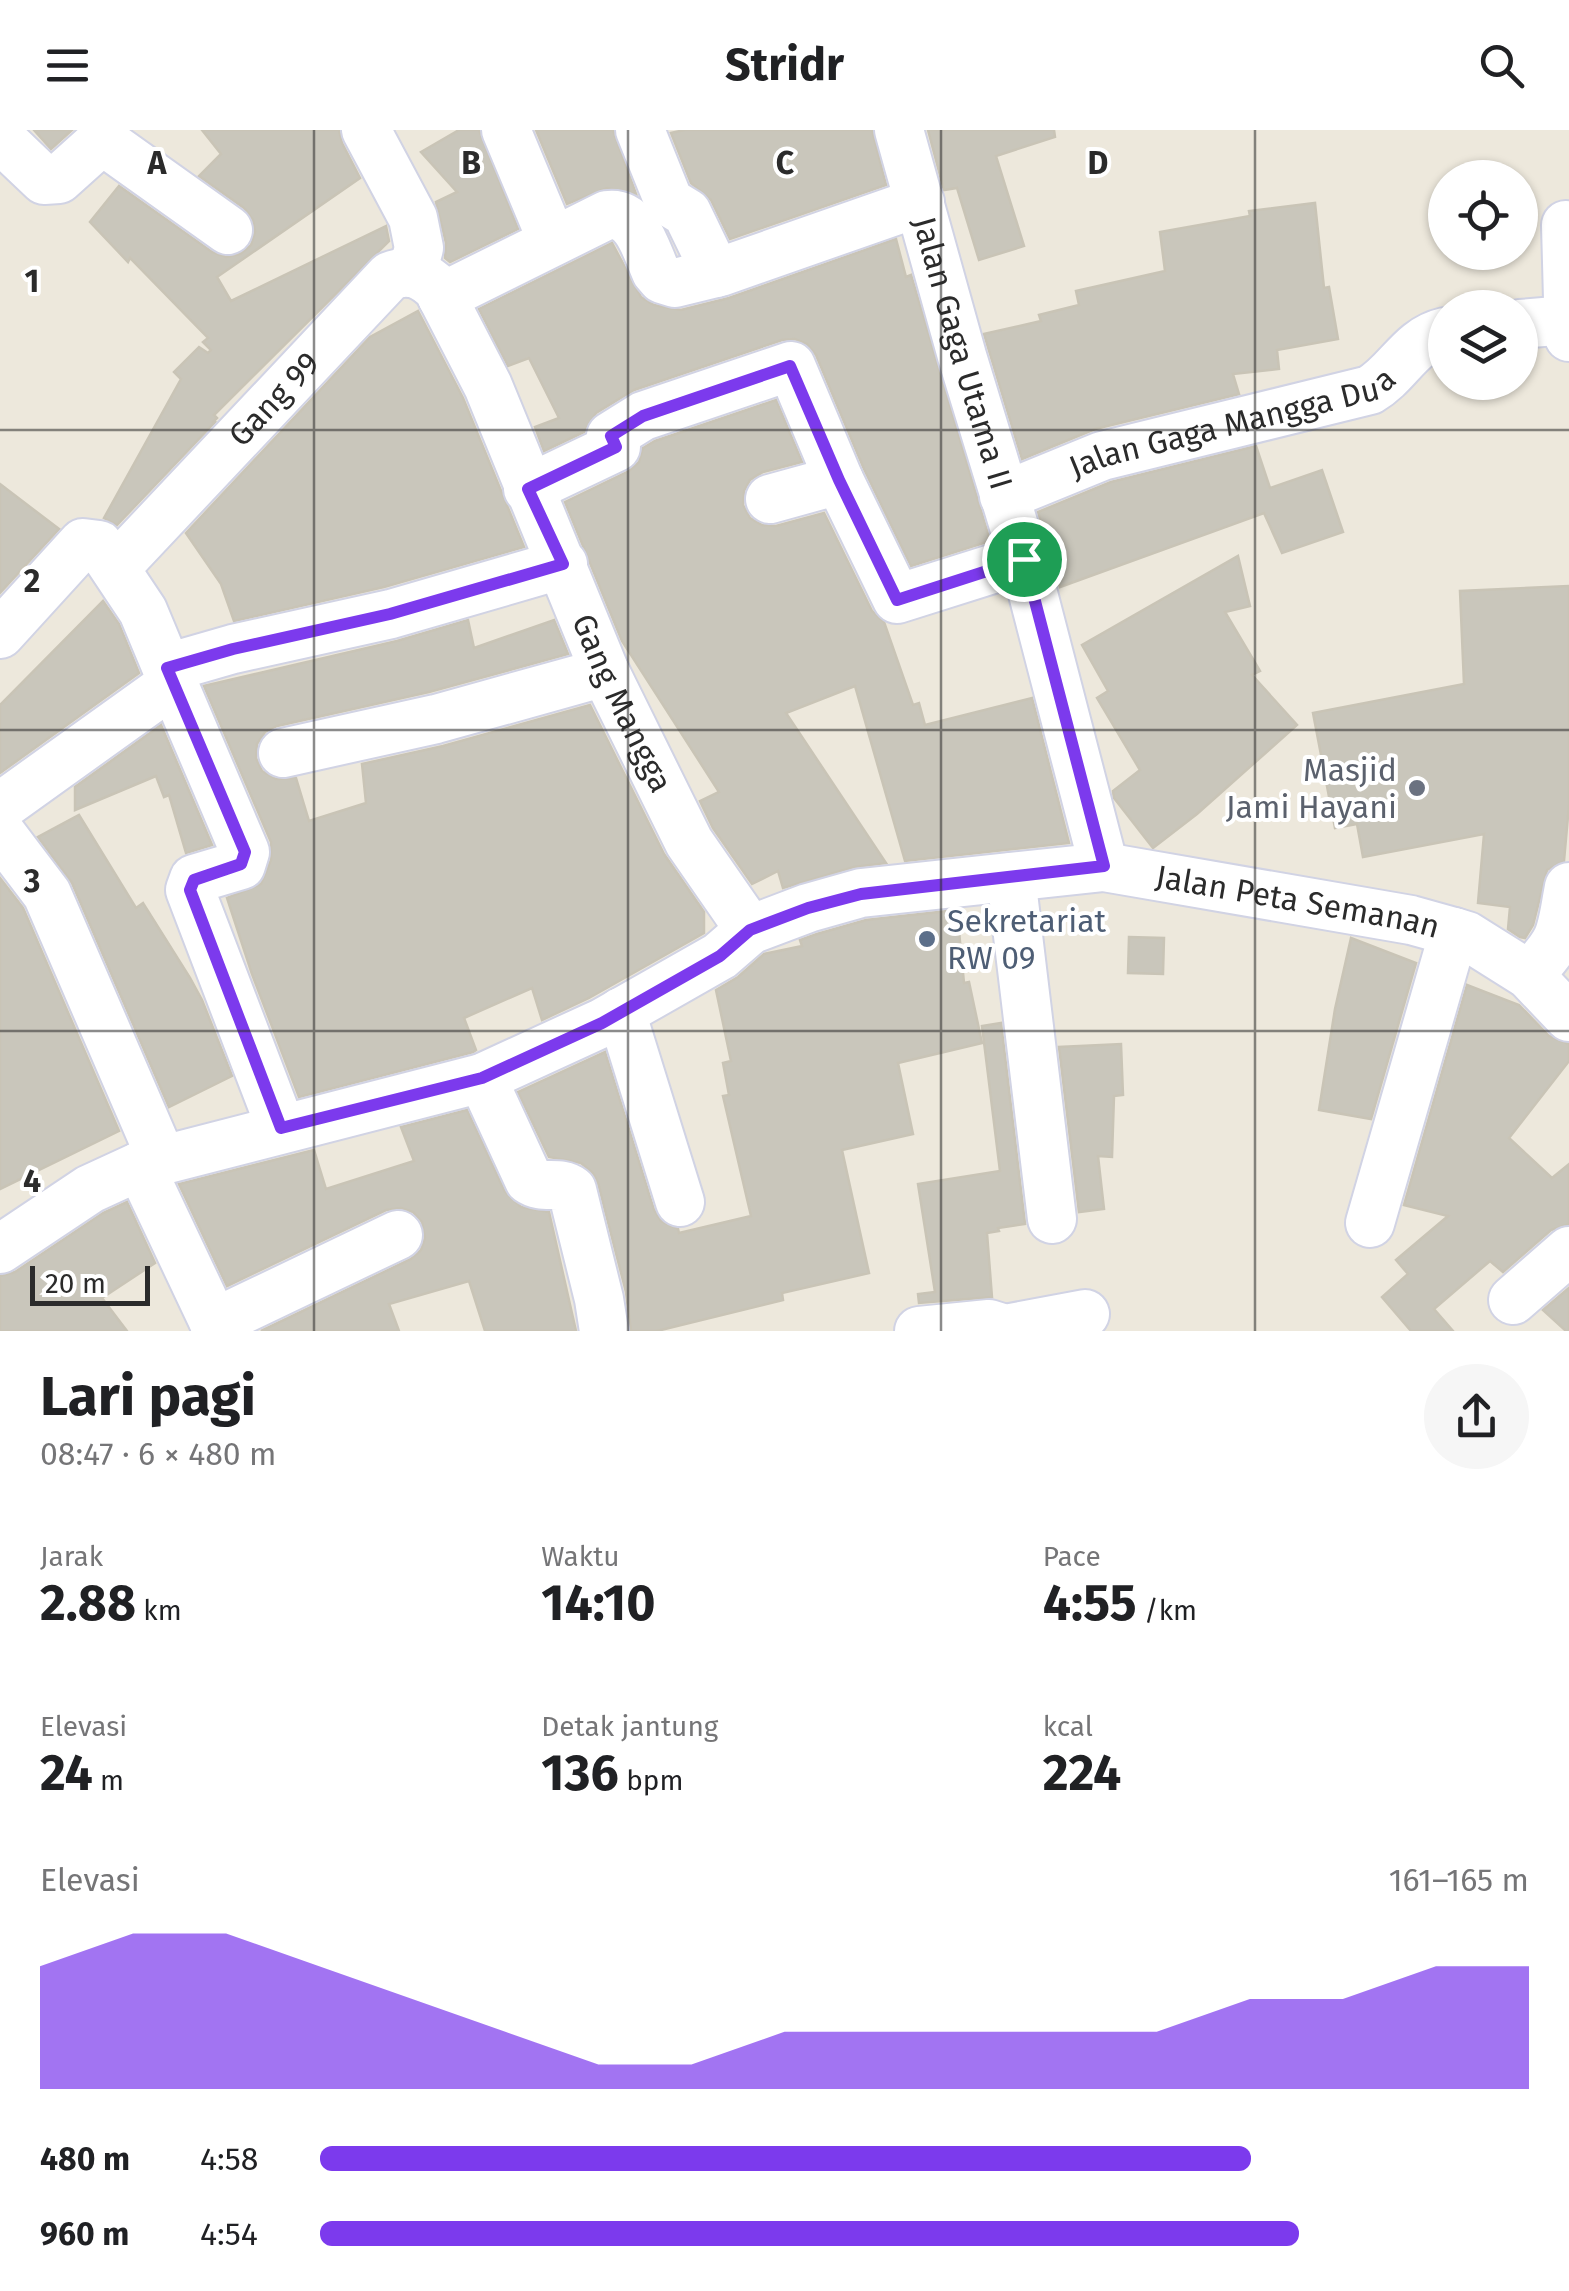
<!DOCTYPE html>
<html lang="id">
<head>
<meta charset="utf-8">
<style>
	:root { --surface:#fff; --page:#f6f6f6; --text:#202124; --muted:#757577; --accent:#7c3aed }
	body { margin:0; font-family:"Fira Sans",sans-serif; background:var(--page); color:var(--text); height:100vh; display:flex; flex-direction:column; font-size:38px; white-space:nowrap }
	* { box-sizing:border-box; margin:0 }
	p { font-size:32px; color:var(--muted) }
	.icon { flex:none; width:55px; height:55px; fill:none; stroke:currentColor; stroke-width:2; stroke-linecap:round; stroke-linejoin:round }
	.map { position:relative; height:1201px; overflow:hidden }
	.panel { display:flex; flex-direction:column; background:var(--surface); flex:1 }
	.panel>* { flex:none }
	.controls { position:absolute; left:1428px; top:30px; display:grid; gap:20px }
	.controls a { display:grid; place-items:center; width:110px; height:110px; border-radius:50%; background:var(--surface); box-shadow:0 2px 8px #0004; font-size:50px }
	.scale { position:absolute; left:30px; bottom:25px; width:120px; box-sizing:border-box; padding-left:10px; border:5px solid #2b2b2b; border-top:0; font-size:28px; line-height:35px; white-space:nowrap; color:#2b2b2b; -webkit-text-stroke:8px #fff; paint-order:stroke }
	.pin { position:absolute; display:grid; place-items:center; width:85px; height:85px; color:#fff; margin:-42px; border:5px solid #fff; border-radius:50%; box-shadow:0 2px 10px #0007 }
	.round { display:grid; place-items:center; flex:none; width:105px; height:105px; border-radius:52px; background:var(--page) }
	.headline { display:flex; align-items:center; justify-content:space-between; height:170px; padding:0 40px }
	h1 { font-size:55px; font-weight:700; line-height:75px }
	.metrics { display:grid; grid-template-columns:repeat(3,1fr); gap:15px; height:170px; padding:10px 40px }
	.metrics div { display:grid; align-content:center }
	.metrics b { font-size:50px; font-weight:700 }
	.metrics small { font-size:28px; font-weight:400 }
	.metrics p { font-size:28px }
	.chart { height:280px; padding:20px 40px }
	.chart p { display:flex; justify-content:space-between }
	.chart svg { width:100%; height:180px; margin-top:10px; fill:var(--accent); opacity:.7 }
	ul { padding:0 40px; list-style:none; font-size:32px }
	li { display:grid; grid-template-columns:160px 120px 1fr; align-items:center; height:75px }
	li i { height:25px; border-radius:12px; background:var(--accent) }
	header { display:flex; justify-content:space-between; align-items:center; height:130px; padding:0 40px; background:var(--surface); font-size:45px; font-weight:700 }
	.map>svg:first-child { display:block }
</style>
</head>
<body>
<header><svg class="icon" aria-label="menu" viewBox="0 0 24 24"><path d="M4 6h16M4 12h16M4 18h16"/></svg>Stridr<svg class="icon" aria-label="search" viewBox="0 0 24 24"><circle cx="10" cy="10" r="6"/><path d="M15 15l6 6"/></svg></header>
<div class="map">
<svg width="1569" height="1201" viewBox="0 0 1569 1201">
	<rect width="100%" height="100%" fill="#ede8dc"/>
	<g fill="#c9c6bb" stroke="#c9c4b6" stroke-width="2.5">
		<polygon points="34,0 72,0 51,19"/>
		<polygon points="202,0 339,0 342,13 360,48 217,147 231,171 386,96 389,111 214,285 217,288 212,293 216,291 117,395 104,388 181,249 174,242 199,217 208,223 211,220 203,212 208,208 130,128 128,132 90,92 119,56 212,122 226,127 240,124 251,115 255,102 253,90 244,78 199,46 221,24"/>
		<polygon points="459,0 479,0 518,99 450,132 445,128 446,113 436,72 457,62 421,22"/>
		<polygon points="536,0 613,0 636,64 607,58 567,74"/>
		<polygon points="684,0 872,0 886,55 730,109 711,70 691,53 671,3"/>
		<polygon points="928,0 1054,0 1055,7 996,26 1024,116 979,130 957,58 944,60"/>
		<polygon points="1315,73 1324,158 1329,157 1338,209 1277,220 1279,239 1233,244 1239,264 1095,299 1022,329 984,204 1041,191 1039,185 1079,175 1076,161 1165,141 1160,102 1250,86 1249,81"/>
		<polygon points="896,109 906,147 911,145 990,411 911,436 864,339 816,225 807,214 795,209 782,210 634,260 596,283 584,302 544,321 535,297 559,288 529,228 508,236 479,179 612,113 641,167 654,175 681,180 729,168"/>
		<polygon points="418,181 463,268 524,417 384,457 234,491 221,454 186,403 370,207"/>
		<polygon points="776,270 802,332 763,342 750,350 744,361 743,375 750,388 762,395 776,396 824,383 872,481 884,492 913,575 919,573 925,595 1032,568 1069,713 905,731 855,556 786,583 886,733 854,737 783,758 778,741 752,754 713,698 700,671 719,662 622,511 565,372 629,341 639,332 643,318 655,311"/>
		<polygon points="1256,316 1270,358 1322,340 1343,402 1282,423 1264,383 1060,457 1038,382 1111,352"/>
		<polygon points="0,354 59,399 0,463"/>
		<polygon points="1238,426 1250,476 1225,482 1260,541 1252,545 1297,595 1197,684 1153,718 1114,668 1113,661 1140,640 1097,568 1108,561 1082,515"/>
		<polygon points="1569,456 1569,675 1564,731 1547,740 1533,795 1525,808 1520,807 1508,799 1510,777 1478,773 1484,704 1363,727 1357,694 1335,698 1313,583 1464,554 1460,461"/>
		<polygon points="103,471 119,494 139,543 0,643 0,575"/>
		<polygon points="468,490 474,518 554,490 568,524 429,562 277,596 265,602 257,614 256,628 262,641 276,649 296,648 309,691 366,673 362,634 443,616 590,575 664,724 704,782 704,803 589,868 542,890 532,858 464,888 476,920 473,922 299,967 252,844 227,768 261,754 271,730 271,712 204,556 397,511"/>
		<polygon points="161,595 212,715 186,723 169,665 164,667 156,646 75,680 75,657"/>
		<polygon points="79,685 136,778 143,773 190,848 202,870 232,946 169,977 72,753 38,707"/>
		<polygon points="0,748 23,778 119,1001 0,1059"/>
		<polygon points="957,780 964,853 969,852 982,913 898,933 913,1004 842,1020 869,1143 782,1163 783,1170 657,1201 631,1201 626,1162 598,1053 593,1043 581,1033 549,1027 518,962 605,922 654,1080 661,1091 678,1099 679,1103 751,1086 723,966 729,965 723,933 731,931 716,860 738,847 764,824 802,816 800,810 817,804 866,790"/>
		<polygon points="1129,807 1164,808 1163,844 1128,843"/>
		<polygon points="1351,808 1416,833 1371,989 1319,980 1335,879"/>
		<polygon points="1467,855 1519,875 1549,906 1569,914 1569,931 1509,1008 1552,1048 1569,1034 1569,1094 1551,1100 1503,1142 1490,1131 1434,1179 1453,1201 1411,1201 1382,1167 1408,1144 1396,1130 1448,1086 1404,1075"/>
		<polygon points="1001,893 1025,1094 998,1098 999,1101 987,1103 992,1167 919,1173 918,1164 935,1162 918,1054 1000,1041 982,896"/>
		<polygon points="1121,914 1123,965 1114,966 1112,1027 1098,1026 1104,1079 1079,1082 1059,917"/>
		<polygon points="467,980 505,1062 521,1077 549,1082 576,1201 485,1201 469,1151 389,1174 399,1201 261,1201 411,1129 421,1120 425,1108 422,1092 413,1082 401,1078 386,1080 227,1156 179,1054 314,1020 326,1059 414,1031 401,997"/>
		<polygon points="127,1072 155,1133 102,1168 127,1201 0,1201 0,1146 15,1142 103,1083"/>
		<polygon points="1569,1158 1569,1201 1566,1201 1543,1180"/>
	</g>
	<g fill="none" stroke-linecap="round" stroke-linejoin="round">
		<g stroke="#d1d3e4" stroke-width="52">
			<g id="street">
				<polyline points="366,0 413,88 419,118 412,143"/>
				<polyline points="506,0 552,110"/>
				<polyline points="640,0 669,72 687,83 716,143"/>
				<path id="s1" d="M 899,0 L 962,226 L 1024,429 L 1104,737"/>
				<polyline points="0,8 44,50 59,49 98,14 106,13 228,100"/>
				<polyline points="1566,95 1569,207"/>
				<path d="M 442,167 L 607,85 C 637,81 646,120 656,142 L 662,149 L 675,153 L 720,142 L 920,72"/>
				<polyline points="1520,194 1568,190"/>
				<polyline points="528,359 616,317 611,306 643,286 791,236 839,350"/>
				<path id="s2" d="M 1004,366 L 1102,326 L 1370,260 C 1399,243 1410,210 1445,202"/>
				<polyline points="770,369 839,350 897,469 1024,429"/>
				<path id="s3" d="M 115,438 L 390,146 C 410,138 424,145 438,159 L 488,256 L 605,542 L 689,712 L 750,800"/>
				<polyline points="0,504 83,413 99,415 143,481 173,553 0,677"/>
				<polyline points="167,538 233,519 391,484 563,434"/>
				<polyline points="173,553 245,722 241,735 194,749 190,760 281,998"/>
				<polyline points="283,623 436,589 605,542"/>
				<polyline points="0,702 47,764 162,1030"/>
				<polyline points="1011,747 1052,1089"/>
				<path d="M 1529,845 C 1564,808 1560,805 1569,757"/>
				<polyline points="621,882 680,1072"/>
				<path d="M 482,948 L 529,1050 C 543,1060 559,1050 572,1060 L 599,1169 L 604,1201"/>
				<polyline points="140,1036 218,1201"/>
				<polyline points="1370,1093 1454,802"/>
				<path id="s4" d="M 0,1119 L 90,1059 L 140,1036 L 482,948 L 602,893 L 720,826 L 750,800 L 808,778 L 861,763 L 1104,737 L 1411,790 L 1454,802 L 1467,806 L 1529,845 L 1569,887"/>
				<polyline points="1513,1170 1569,1121"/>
				<polyline points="214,1193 398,1105"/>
				<polyline points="919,1201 989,1194 1005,1199 1085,1184"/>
			</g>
		</g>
		<use href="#street" stroke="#fff" stroke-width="48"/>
	</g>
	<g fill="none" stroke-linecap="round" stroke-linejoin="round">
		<g stroke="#fff" stroke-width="20">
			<polygon id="route" points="790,236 839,350 897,470 1024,429 1104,736 861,764 808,778 750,800 720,826 602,893 482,948 281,998 190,760 194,750 241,734 245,722 167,538 233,519 390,484 563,434 528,359 616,317 611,306 643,286"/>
		</g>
		<use href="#route" stroke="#7c3aed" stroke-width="12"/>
	</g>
	<path fill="none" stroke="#2b2b2b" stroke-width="2.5" stroke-opacity="0.55" d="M 314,0 L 314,1201M 628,0 L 628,1201M 941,0 L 941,1201M 1255,0 L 1255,1201M 0,300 L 1569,300M 0,600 L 1569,600M 0,901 L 1569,901"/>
	<circle fill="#6b7280" stroke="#fff" stroke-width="4" cx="1417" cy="658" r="10"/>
	<circle fill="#5c6f8a" stroke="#fff" stroke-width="4" cx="927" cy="809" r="10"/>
	<g text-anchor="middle" stroke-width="8" stroke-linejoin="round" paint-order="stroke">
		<g font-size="32" fill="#2b2b2b" stroke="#fff">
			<text dy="11" stroke="none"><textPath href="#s1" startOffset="232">Jalan Gaga Utama II</textPath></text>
			<text dy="11" stroke="none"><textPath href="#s3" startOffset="232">Gang 99</textPath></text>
			<text dy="11" stroke="none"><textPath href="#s2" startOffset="240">Jalan Gaga Mangga Dua</textPath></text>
			<text dy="11" stroke="none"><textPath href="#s3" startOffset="908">Gang Mangga</textPath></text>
			<text dy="11" stroke="none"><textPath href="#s4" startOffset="1382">Jalan Peta Semanan</textPath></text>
		</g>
		<g font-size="32" fill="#5b616d" stroke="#fff" text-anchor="end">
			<text x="1397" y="651">Masjid<tspan x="1397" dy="37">Jami Hayani</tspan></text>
		</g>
		<g font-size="32" fill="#4e5e75" stroke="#fff" text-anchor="start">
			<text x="947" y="802">Sekretariat<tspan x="947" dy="37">RW 09</tspan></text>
		</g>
	</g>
	<g font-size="32" text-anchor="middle" font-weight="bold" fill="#2b2b2b" stroke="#fff" stroke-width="8" stroke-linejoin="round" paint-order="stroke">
		<text x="157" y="44">A</text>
		<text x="471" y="44">B</text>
		<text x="785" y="44">C</text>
		<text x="1098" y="44">D</text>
		<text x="32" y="162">1</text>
		<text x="32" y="462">2</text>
		<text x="32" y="762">3</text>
		<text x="32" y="1062">4</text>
	</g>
</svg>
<div class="controls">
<a><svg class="icon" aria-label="locate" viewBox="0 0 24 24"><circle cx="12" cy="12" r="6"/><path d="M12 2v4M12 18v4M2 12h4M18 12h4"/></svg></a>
<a><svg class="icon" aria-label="layers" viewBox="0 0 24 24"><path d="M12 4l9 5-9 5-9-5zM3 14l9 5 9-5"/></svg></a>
</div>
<div class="scale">20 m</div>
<div class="pin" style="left:1024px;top:429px;background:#1e9e55"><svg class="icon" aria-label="arrive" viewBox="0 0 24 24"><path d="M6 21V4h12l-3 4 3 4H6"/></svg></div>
</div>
<section class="panel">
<div class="headline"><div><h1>Lari pagi</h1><p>08:47 · 6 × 480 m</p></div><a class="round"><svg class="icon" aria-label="share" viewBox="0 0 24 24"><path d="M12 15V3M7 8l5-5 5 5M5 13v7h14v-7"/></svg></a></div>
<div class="metrics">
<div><p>Jarak</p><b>2.88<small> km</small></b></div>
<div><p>Waktu</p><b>14:10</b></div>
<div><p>Pace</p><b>4:55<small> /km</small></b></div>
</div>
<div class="metrics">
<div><p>Elevasi</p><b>24<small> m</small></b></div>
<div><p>Detak jantung</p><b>136<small> bpm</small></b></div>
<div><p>kcal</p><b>224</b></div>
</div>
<div class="chart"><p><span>Elevasi</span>161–165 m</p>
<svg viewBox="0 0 160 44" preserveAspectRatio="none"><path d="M0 44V14L10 6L20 6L30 14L40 22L50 30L60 38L70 38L80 30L90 30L100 30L110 30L120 30L130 22L140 22L150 14L160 14V44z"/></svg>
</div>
<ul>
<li><b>480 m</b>4:58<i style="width:77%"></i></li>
<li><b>960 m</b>4:54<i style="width:81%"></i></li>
</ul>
</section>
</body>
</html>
